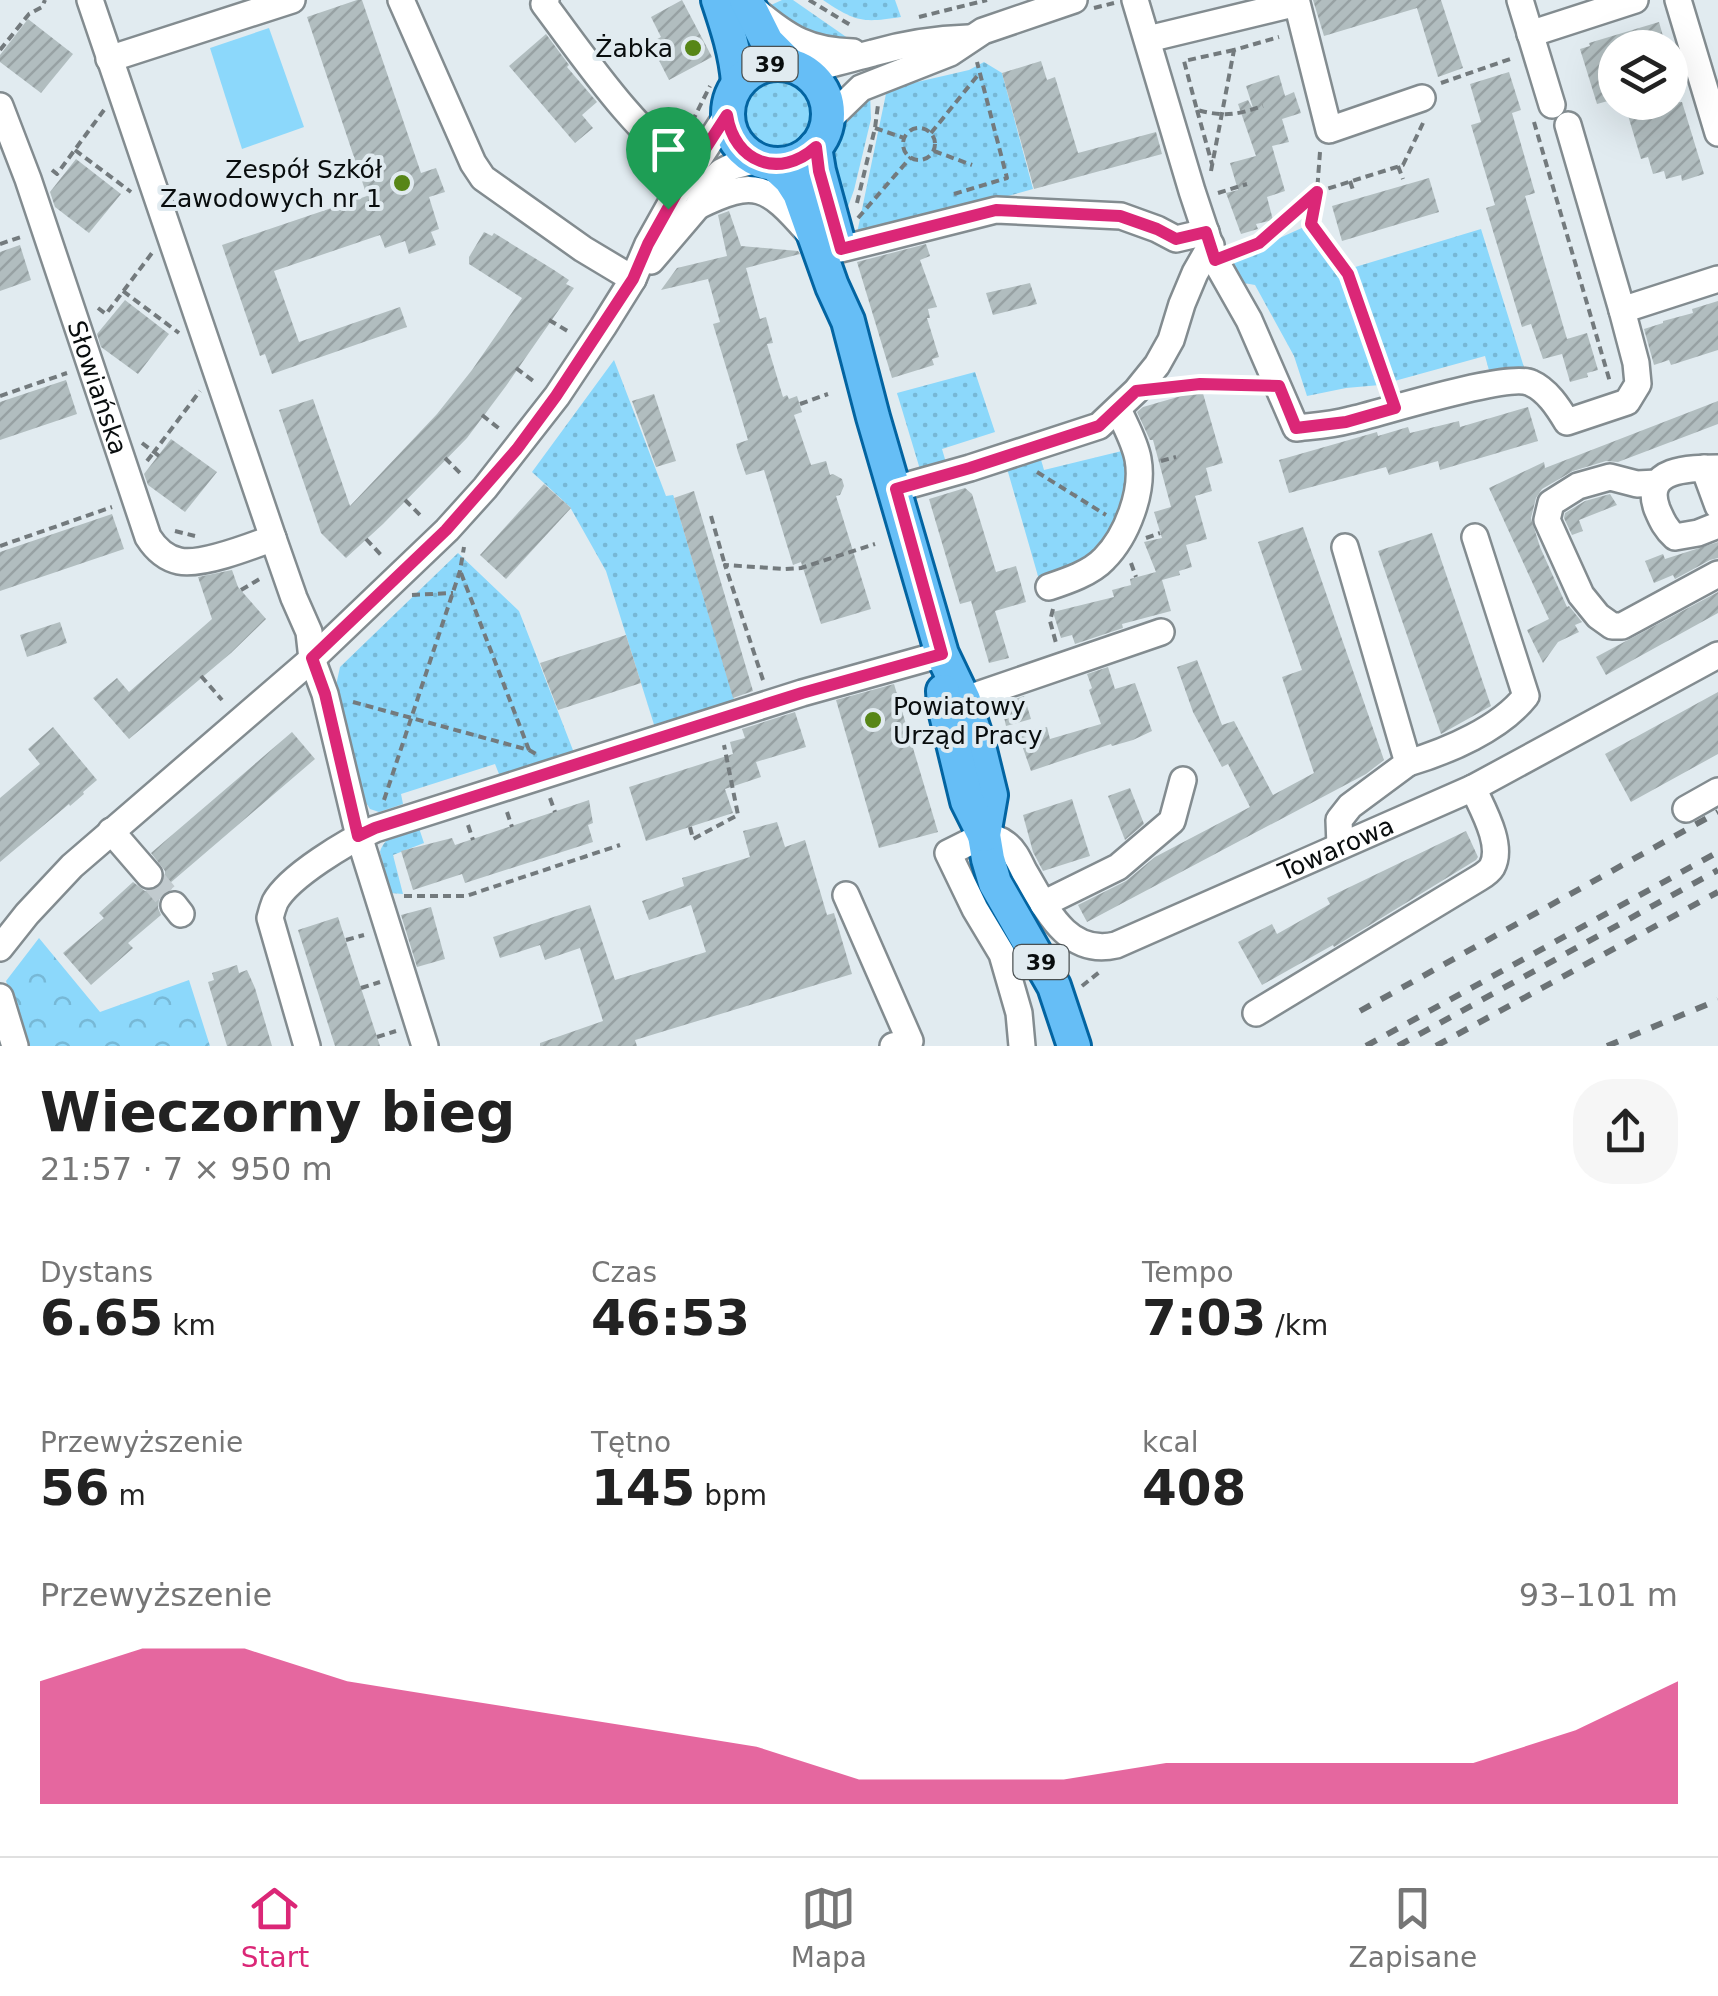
<!DOCTYPE html>
<html lang="pl">
<head>
<meta charset="utf-8">
<style>
	:root { --surface:#fff; --page:#f6f6f6; --text:#222; --muted:#767676; --line:#e0e0e0; --accent:#db2777 }
	body { margin:0; font-family:"DejaVu Sans",sans-serif; background:var(--page); color:var(--text); height:100vh; display:flex; flex-direction:column; font-size:38px; white-space:nowrap }
	* { box-sizing:border-box; margin:0 }
	p { font-size:32px; color:var(--muted) }
	.icon { flex:none; width:55px; height:55px; fill:none; stroke:currentColor; stroke-width:2; stroke-linecap:round; stroke-linejoin:round }
	.map { position:relative; height:1046px; overflow:hidden }
	.drawer { display:flex; flex-direction:column; background:var(--surface); flex:1 }
	.drawer>* { flex:none }
	.buttons { position:absolute; left:1598px; top:30px; display:grid; gap:20px }
	.buttons a { display:grid; place-items:center; width:90px; height:90px; border-radius:50%; background:var(--surface); box-shadow:0 10px 40px #0002; font-size:50px }
	.pin { position:absolute; display:grid; place-items:center; width:85px; height:85px; color:#fff; margin:-102px -42px; border-radius:50% 50% 50% 0; rotate:-45deg; box-shadow:0 0 10px #0007 }
	.pin .icon { rotate:45deg }
	.round { display:grid; place-items:center; flex:none; width:105px; height:105px; border-radius:40px; background:var(--page) }
	.head { display:flex; align-items:center; justify-content:space-between; height:170px; padding:0 40px }
	h1 { font-size:55px; font-weight:700; line-height:75px }
	.figures { display:grid; grid-template-columns:repeat(3,1fr); gap:15px; height:170px; padding:10px 40px }
	.figures div { display:grid; align-content:center }
	.figures b { font-size:50px; font-weight:700 }
	.figures small { font-size:28px; font-weight:400 }
	.figures p { font-size:28px }
	.chart { height:280px; padding:20px 40px }
	.chart p { display:flex; justify-content:space-between }
	.chart svg { width:100%; height:180px; margin-top:10px; fill:var(--accent); opacity:.7 }
	.menu { display:flex; justify-content:space-around; align-items:center; height:140px; border-top:2px solid var(--line); background:var(--surface); font-size:28px; color:var(--muted) }
	.menu a { display:grid; justify-items:center; gap:5px }
	.menu .on { color:var(--accent) }
	.map>svg:first-child { display:block }
</style>
</head>
<body>
<div class="map">
<svg width="1718" height="1046" viewBox="0 0 1718 1046">
	<defs>
		<pattern id="grass-dots" width="8" height="8" patternUnits="userSpaceOnUse" patternTransform="scale(2.5)"><rect width="8" height="8" fill="#8cd8fb"/><path d="M2 2h.1M6 6h.1" fill="none" stroke="#77b8d6" stroke-width="1.8" stroke-linecap="round"/></pattern>
		<pattern id="park-crowns" width="20" height="18" patternUnits="userSpaceOnUse" patternTransform="scale(2.5)"><rect width="20" height="18" fill="#8cd8fb"/><path d="M2 6a3 3 0 1 1 6 0M12 15a3 3 0 1 1 6 0" fill="none" stroke="#77b8d6"/></pattern>
		<pattern id="building-hatch" width="6" height="6" patternUnits="userSpaceOnUse" patternTransform="scale(2.5)"><rect width="6" height="6" fill="#b1bdbf"/><path d="M-1 1l2-2M0 6l6-6M5 7l2-2" fill="none" stroke="#97a1a3"/></pattern>
	</defs>
	<rect width="100%" height="100%" fill="#e1ebf0"/>
	<g fill="url(#grass-dots)">
		<polygon points="782,0 793,0 852,41 806,36 771,8 771,5"/>
		<path d="M 823,0 L 895,0 L 901,17 C 862,23 856,22 823,0 Z"/>
		<polygon points="984,62 1002,73 1033,189 856,238 887,89 969,70"/>
		<circle cx="777" cy="115" r="36"/>
		<polygon points="870,92 871,119 854,190 845,215 829,161 844,115"/>
		<polygon points="1304,227 1342,271 1481,229 1527,377 1490,374 1485,356 1380,385 1346,388 1307,396 1294,356 1255,285 1238,282 1226,262"/>
		<polygon points="614,360 666,496 673,495 674,498 736,706 656,731 606,571 570,507 532,472"/>
		<polygon points="975,372 995,432 942,449 947,466 922,476 897,393"/>
		<polygon points="1130,449 1131,495 1098,556 1040,583 1006,465 1039,453 1044,470"/>
		<polygon points="458,553 519,611 576,758 501,779 495,764 401,794 403,804 379,812 370,809 365,801 335,690 340,667"/>
		<path d="M 419,828 L 424,843 L 393,855 L 403,894 L 391,893 L 380,852 C 385,834 403,833 419,828 Z"/>
	</g>
	<polygon fill="url(#park-crowns)" points="39,938 100,1012 189,980 210,1046 28,1046 6,981"/>
	<polygon fill="#8cd8fb" points="269,28 304,127 242,149 210,48"/>
	<g fill="url(#building-hatch)">
		<polygon points="357,0 362,0 421,173 436,168 445,192 429,197 439,229 431,232 436,245 409,254 405,241 385,248 380,235 274,271 299,342 400,307 407,327 272,374 265,354 260,356 222,245 367,196 307,17"/>
		<polygon points="682,0 712,57 669,80 650,43 661,37 651,17"/>
		<polygon points="1313,0 1441,0 1463,68 1438,77 1417,8 1324,36"/>
		<polygon points="28,19 73,54 41,93 0,62 0,55"/>
		<polygon points="1659,22 1665,43 1650,48 1615,48 1615,99 1597,104 1580,49 1590,46 1589,43"/>
		<polygon points="546,34 569,65 567,67 597,102 582,115 593,128 575,143 509,66"/>
		<polygon points="1041,61 1047,80 1055,77 1078,153 1156,132 1162,154 1034,189 1002,73"/>
		<polygon points="1509,72 1521,110 1512,113 1535,193 1525,196 1567,339 1587,333 1598,370 1587,373 1588,377 1570,382 1562,354 1543,359 1531,324 1522,327 1486,208 1495,205 1471,125 1481,122 1470,84"/>
		<polygon points="1279,75 1285,96 1294,92 1301,113 1282,119 1289,142 1272,146 1285,191 1267,197 1273,220 1256,224 1258,229 1241,234 1226,193 1238,190 1230,163 1256,156 1238,104 1248,100 1254,111 1246,86"/>
		<polygon points="1624,102 1682,102 1704,174 1682,181 1681,175 1666,179 1664,171 1653,174 1648,157 1641,159"/>
		<polygon points="76,159 121,194 89,233 55,207 50,192"/>
		<polygon points="1429,178 1439,212 1342,241 1332,206"/>
		<polygon points="729,211 741,246 798,251 800,254 746,268 760,319 766,317 773,343 767,344 783,397 787,395 789,399 797,396 802,412 794,415 811,465 826,461 830,475 833,474 842,479 844,486 840,495 836,496 871,609 821,624 801,562 793,565 764,470 746,475 738,452 736,444 748,440 713,324 720,322 708,279 661,290 677,268 727,256 718,215"/>
		<polygon points="484,232 492,236 494,233 554,270 569,280 566,284 574,288 506,386 467,438 383,524 346,558 321,533 279,410 313,399 350,506 437,414 472,370 522,298 469,264 469,257"/>
		<polygon points="926,244 930,256 920,260 937,307 928,309 930,318 927,318 939,357 932,359 934,365 892,378 857,262"/>
		<polygon points="20,245 31,280 0,291 0,252"/>
		<polygon points="1030,283 1037,304 993,315 986,293"/>
		<polygon points="125,300 169,334 138,374 101,347 97,334"/>
		<polygon points="1718,301 1718,350 1671,365 1669,360 1654,365 1644,329 1663,323 1663,321 1693,313 1692,309"/>
		<polygon points="66,380 77,414 0,440 0,402"/>
		<polygon points="1202,390 1223,463 1206,468 1212,491 1195,496 1207,539 1186,545 1192,567 1179,571 1180,575 1162,580 1171,611 1122,624 1123,628 1075,644 1072,635 1061,638 1053,612 1114,597 1112,590 1131,585 1130,579 1156,572 1144,542 1162,538 1154,512 1171,507 1153,440 1150,440 1137,412 1143,407"/>
		<polygon points="654,394 676,461 656,467 632,401"/>
		<polygon points="1718,401 1718,424 1618,462 1606,461 1573,471 1542,489 1536,498 1531,518 1540,547 1567,607 1569,606 1582,622 1575,625 1579,632 1558,642 1543,663 1527,630 1549,619 1489,488 1544,462 1545,468"/>
		<polygon points="1528,407 1538,441 1440,470 1438,461 1389,475 1386,467 1289,493 1279,460 1377,432 1378,436 1408,427 1410,433 1459,421 1460,427"/>
		<polygon points="171,439 217,472 185,512 148,485 144,474"/>
		<polygon points="544,484 571,508 506,579 480,555"/>
		<polygon points="965,488 972,494 996,572 1016,566 1026,602 995,611 1009,658 989,663 971,601 960,604 929,499"/>
		<polygon points="694,491 753,691 733,698 674,498"/>
		<polygon points="1610,494 1617,505 1579,520 1583,531 1572,535 1564,518 1565,513 1585,501"/>
		<polygon points="112,514 124,549 0,591 0,552"/>
		<polygon points="1303,527 1384,760 1366,774 1087,922 1078,905 1126,881 1155,857 1250,807 1228,764 1222,767 1193,712 1177,667 1197,660 1222,725 1234,721 1273,795 1314,773 1282,677 1302,670 1258,542"/>
		<polygon points="1432,533 1491,706 1441,734 1378,551"/>
		<polygon points="1718,542 1718,558 1710,560 1675,579 1673,575 1654,583 1645,561 1663,554 1665,559"/>
		<polygon points="232,570 238,587 266,619 231,653 129,739 93,698 117,678 129,692 212,619 198,577"/>
		<polygon points="1718,592 1718,613 1606,675 1596,657"/>
		<polygon points="60,622 67,643 27,657 20,635"/>
		<polygon points="626,635 641,683 558,710 540,663"/>
		<polygon points="1108,667 1115,689 1135,683 1152,731 1133,740 1112,746 1111,744 1031,771 1018,734 1047,727 1050,739 1101,724 1089,690 1092,688 1087,674"/>
		<polygon points="894,684 938,832 879,848 836,700"/>
		<polygon points="1718,692 1718,754 1631,802 1605,754"/>
		<polygon points="1024,696 1031,719 1006,726 1001,704"/>
		<polygon points="795,712 806,747 756,762 761,777 725,789 733,813 646,841 629,787 733,754 730,742 745,738 742,729"/>
		<polygon points="53,727 97,780 83,792 84,794 70,806 69,804 0,862 0,798 40,764 28,749"/>
		<polygon points="292,732 315,759 169,884 172,889 163,893 159,900 158,908 161,915 128,943 133,948 91,985 63,953 104,918 99,913 133,882 145,891 153,891 160,887 165,879 165,871 151,853"/>
		<polygon points="1130,788 1144,824 1125,840 1108,796"/>
		<polygon points="1072,799 1090,856 1043,871 1033,852 1023,815"/>
		<polygon points="589,800 593,823 588,825 593,842 465,883 462,874 413,890 401,851 452,838 455,845"/>
		<polygon points="777,822 785,847 805,840 827,915 834,913 852,974 635,1040 637,1046 540,1046 540,1043 603,1021 580,948 545,960 540,945 500,958 493,937 590,905 615,980 706,952 691,905 649,920 642,901 684,886 682,878 750,857 743,831"/>
		<polygon points="1466,831 1478,857 1476,860 1334,947 1333,945 1262,985 1238,942 1272,924 1277,934 1330,904 1327,898"/>
		<polygon points="431,907 445,959 417,967 401,915"/>
		<polygon points="338,917 361,988 380,1046 335,1046 298,930"/>
		<polygon points="237,965 239,973 247,970 255,988 272,1046 227,1046 208,982 214,980 212,973"/>
	</g>
	<g fill="none" stroke-linecap="round" stroke-linejoin="round">
		<polyline stroke="#c1cace" stroke-width="25" stroke-dasharray="25 12" stroke-linecap="butt" points="149,875 174,905"/>
		<g stroke="#838c90" stroke-width="30">
			<g id="minor">
				<polyline points="90,0 273,538 294,598 309,632 312,659 325,694 359,836 425,1046"/>
				<polyline points="401,0 473,163 483,178 583,249 633,279"/>
				<path d="M 546,0 L 544,4 C 584,57 636,135 691,170"/>
				<path d="M 1135,0 L 1192,191 L 1215,260 L 1249,320 L 1296,428 C 1314,426 1332,425 1350,420 C 1382,413 1508,372 1531,383 C 1547,390 1558,407 1567,422 L 1627,402 L 1638,384 L 1636,363 L 1622,310"/>
				<polyline points="1520,0 1552,105"/>
				<polyline points="1678,0 1718,133"/>
				<path d="M 755,10 C 788,38 809,51 853,52"/>
				<polyline points="1530,34 1635,0"/>
				<polyline points="1148,39 1297,3 1329,130 1422,98"/>
				<polyline points="109,59 292,0"/>
				<path d="M 802,70 C 827,66 849,59 873,53 C 904,44 935,39 968,38"/>
				<path id="s1" d="M 0,106 L 28,179 L 148,537 C 155,548 165,558 179,561 C 201,566 252,546 273,538"/>
				<polyline points="828,120 861,88 950,53 983,31 1074,0"/>
				<polyline points="1568,125 1622,310 1718,279"/>
				<path d="M 698,206 C 755,178 767,185 808,232"/>
				<polyline points="841,249 996,210 1121,216 1157,229 1176,239 1206,232"/>
				<polyline points="651,261 698,206 709,183 721,172 733,166 757,160"/>
				<polyline points="1704,468 1718,506"/>
				<path d="M 1718,468 C 1690,468 1642,468 1657,509 C 1662,521 1666,529 1675,537 L 1698,533 L 1718,525"/>
				<polyline points="1657,483 1637,484 1610,477 1578,486 1551,503 1547,520 1581,595 1598,616 1612,626 1622,626 1718,574"/>
				<polyline points="895,489 970,468 1099,426 1136,391 1157,365 1171,340 1182,304 1195,273 1211,245"/>
				<path d="M 1049,587 C 1067,581 1091,573 1104,559 C 1127,536 1144,491 1138,459 C 1135,442 1125,425 1118,409"/>
				<polyline points="948,705 1161,632"/>
				<path d="M 1408,763 C 1448,751 1500,729 1526,696 L 1475,537"/>
				<polyline points="1686,809 1718,791"/>
				<polyline points="111,831 149,875"/>
				<polyline points="1340,846 1339,820 1350,806 1408,763 1345,547"/>
				<polyline points="846,895 910,1041 893,1046"/>
				<polyline points="1043,904 1118,867 1172,821 1183,780"/>
				<polyline points="174,905 181,914"/>
				<polyline points="0,948 27,914 72,866 312,659 447,530 485,488 557,396 603,327 633,279 648,244 676,194 727,115"/>
				<polyline points="0,997 15,1046"/>
				<path d="M 1256,1013 L 1479,878 C 1484,875 1489,872 1492,867 C 1504,845 1482,808 1473,788"/>
				<path d="M 307,1046 L 270,918 C 271,914 273,907 275,902 C 289,876 348,841 375,829 L 802,693 L 942,654"/>
				<path id="s2" d="M 1022,1046 L 1019,1013 L 1002,954 L 975,909 L 948,853 L 984,835 C 992,837 1000,839 1006,844 C 1015,851 1019,861 1024,871 C 1045,906 1066,957 1116,945 L 1473,788 L 1718,655"/>
			</g>
		</g>
		<g stroke="#0364a1" stroke-width="38">
			<g id="major">
				<path d="M 718,0 C 727,27 736,54 738,83"/>
				<polyline points="746,0 767,42 789,64"/>
				<circle cx="778" cy="114" r="50"/>
				<polyline points="815,147 819,171 837,237"/>
				<polyline points="774,164 790,179 799,193 832,286 848,321 873,417 942,654 964,700 978,742 991,795 984,835 988,859 995,883 1054,986 1074,1046"/>
				<polyline points="943,691 944,706 967,801 984,835"/>
			</g>
		</g>
		<g stroke="#737a7d" stroke-width="4" stroke-dasharray="8 5" stroke-linecap="butt">
			<polyline points="809,0 852,26"/>
			<polyline points="1094,8 1114,3"/>
			<polyline points="919,17 987,0"/>
			<polyline points="0,50 29,14 42,7 45,0"/>
			<path d="M 1234,50 L 1184,61 L 1197,110 C 1225,117 1236,115 1263,106"/>
			<polyline points="1441,83 1513,58"/>
			<polyline points="1197,110 1212,164"/>
			<polyline points="692,122 710,86"/>
			<polyline points="1534,122 1610,382"/>
			<polyline points="875,128 904,138"/>
			<circle cx="919" cy="144" r="16"/>
			<polyline points="931,133 978,75"/>
			<polyline points="75,150 131,192"/>
			<polyline points="934,151 972,165"/>
			<polyline points="1320,152 1317,192 1403,165 1423,123"/>
			<polyline points="1398,166 1403,179"/>
			<polyline points="52,170 57,174 104,110"/>
			<polyline points="1211,171 1234,50 1279,37"/>
			<polyline points="1350,181 1354,193"/>
			<polyline points="1218,193 1247,184"/>
			<polyline points="954,194 1007,178 977,62"/>
			<polyline points="857,203 875,128 878,105"/>
			<polyline points="858,218 911,157"/>
			<polyline points="0,244 21,237"/>
			<polyline points="1239,252 1259,243 1317,192 1311,224 1347,274 1388,388"/>
			<polyline points="123,291 179,333"/>
			<polyline points="98,308 106,314 152,253"/>
			<polyline points="549,320 571,333"/>
			<polyline points="516,368 536,383"/>
			<polyline points="1171,388 1200,385 1251,385"/>
			<polyline points="0,396 67,373"/>
			<polyline points="800,404 828,394"/>
			<polyline points="482,415 501,430"/>
			<polyline points="142,443 154,452 200,391"/>
			<polyline points="445,458 463,476"/>
			<polyline points="147,461 154,452 159,456"/>
			<polyline points="1161,461 1176,457"/>
			<polyline points="1037,472 1106,515"/>
			<polyline points="405,500 423,518"/>
			<polyline points="711,516 725,565"/>
			<polyline points="175,531 195,536"/>
			<polyline points="1146,538 1160,533"/>
			<polyline points="366,539 383,557"/>
			<polyline points="0,546 112,507"/>
			<polyline points="1131,563 1136,577"/>
			<polyline points="461,573 529,750"/>
			<polyline points="241,590 263,577"/>
			<polyline points="412,595 453,593"/>
			<polyline points="1053,609 1050,621 1056,643"/>
			<polyline points="201,676 222,700"/>
			<polyline points="763,680 725,565 785,569 801,568 875,544"/>
			<polyline points="353,702 529,750 536,754"/>
			<polyline points="550,798 555,812"/>
			<polyline points="384,800 460,571 464,547"/>
			<polyline points="507,812 512,827"/>
			<polyline points="468,825 473,840"/>
			<polyline points="690,827 693,839 738,815 724,745"/>
			<polyline points="404,896 466,896 620,845"/>
			<polyline points="346,940 364,935"/>
			<polyline points="1082,986 1102,970"/>
			<polyline points="361,988 380,982"/>
			<polyline points="377,1037 396,1031"/>
		</g>
		<use href="#minor" stroke="#fff" stroke-width="25"/>
		<use href="#major" stroke="#66bef6" stroke-width="32"/>
		<g stroke="#6c7376" stroke-width="6" stroke-dasharray="12 12" stroke-linecap="butt">
			<polyline points="1360,1011 1718,812"/>
			<polyline points="1366,1046 1718,852"/>
			<polyline points="1398,1046 1718,870"/>
			<polyline points="1436,1046 1718,892"/>
			<polyline points="1607,1046 1718,1000"/>
		</g>
	</g>
	<g fill="none" stroke-linecap="round" stroke-linejoin="round">
		<g stroke="#fff" stroke-width="20">
			<path id="route" d="M 727,115 C 734,162 779,180 816,147 L 819,171 L 841,249 L 996,210 L 1120,216 L 1157,229 L 1176,239 L 1206,232 L 1215,260 L 1259,243 L 1317,192 L 1311,224 L 1348,274 L 1395,408 L 1346,422 L 1296,428 L 1279,386 L 1200,384 L 1136,391 L 1099,426 L 970,468 L 896,489 L 942,654 L 802,693 L 375,828 L 358,836 L 325,694 L 312,658 L 446,530 L 517,449 L 556,396 L 633,279 L 648,244 L 676,194 Z"/>
		</g>
		<use href="#route" stroke="#db2777" stroke-width="12"/>
	</g>
	<g fill="#578617" stroke="#e1ebf0" stroke-width="4">
		<circle cx="693" cy="48" r="10"/>
		<circle cx="402" cy="183" r="10"/>
		<circle cx="873" cy="720" r="10"/>
	</g>
	<g text-anchor="middle" stroke-width="8" stroke-linejoin="round" paint-order="stroke">
		<g fill="#e1ebf0" stroke="#4a5052" stroke-width="2.5">
			<rect x="742.5" y="47" width="55" height="34" rx="8"/>
			<rect x="1013.5" y="945" width="55" height="34" rx="8"/>
		</g>
		<g font-size="22" font-weight="bold" fill="#090d0e">
			<text x="770" y="72">39</text>
			<text x="1041" y="970">39</text>
		</g>
		<g font-size="25" fill="#090d0e" stroke="#e1ebf0" text-anchor="end">
			<text x="673" y="57">Żabka</text>
			<text x="382" y="178">Zespół Szkół<tspan x="382" dy="29">Zawodowych nr 1</tspan></text>
			<text x="893" y="715" text-anchor="start">Powiatowy<tspan x="893" dy="29">Urząd Pracy</tspan></text>
		</g>
		<g font-size="25" fill="#090d0e" stroke="#e1ebf0">
			<text dy="9" stroke="none"><textPath href="#s1" startOffset="298">Słowiańska</textPath></text>
			<text dy="9" stroke="none"><textPath href="#s2" startOffset="675">Towarowa</textPath></text>
		</g>
	</g>
</svg>
<div class="buttons">
<a><svg class="icon" aria-label="layers" viewBox="0 0 24 24"><path d="M12 4l9 5-9 5-9-5zM3 14l9 5 9-5"/></svg></a>
</div>
<div class="pin" style="left:668px;top:209px;background:#1e9e55"><svg class="icon" aria-label="arrive" viewBox="0 0 24 24"><path d="M6 21V4h12l-3 4 3 4H6"/></svg></div>
</div>
<section class="drawer">
<div class="head"><div><h1>Wieczorny bieg</h1><p>21:57 · 7 × 950 m</p></div><a class="round"><svg class="icon" aria-label="share" viewBox="0 0 24 24"><path d="M12 15V3M7 8l5-5 5 5M5 13v7h14v-7"/></svg></a></div>
<div class="figures">
<div><p>Dystans</p><b>6.65<small> km</small></b></div>
<div><p>Czas</p><b>46:53</b></div>
<div><p>Tempo</p><b>7:03<small> /km</small></b></div>
</div>
<div class="figures">
<div><p>Przewyższenie</p><b>56<small> m</small></b></div>
<div><p>Tętno</p><b>145<small> bpm</small></b></div>
<div><p>kcal</p><b>408</b></div>
</div>
<div class="chart"><p><span>Przewyższenie</span>93–101 m</p>
<svg viewBox="0 0 160 44" preserveAspectRatio="none"><path d="M0 44V14L10 6L20 6L30 14L40 18L50 22L60 26L70 30L80 38L90 38L100 38L110 34L120 34L130 34L140 34L150 26L160 14V44z"/></svg>
</div>
</section>
<nav class="menu">
<a class="on"><svg class="icon" aria-label="home" viewBox="0 0 24 24"><path d="M3 11l9-7 9 7M6 9v11h12V9"/></svg>Start</a>
<a><svg class="icon" aria-label="map" viewBox="0 0 24 24"><path d="M3 6l6-2 6 2 6-2v14l-6 2-6-2-6 2zM9 4v14M15 6v14"/></svg>Mapa</a>
<a><svg class="icon" aria-label="saved" viewBox="0 0 24 24"><path d="M7 4h10v16l-5-4-5 4z"/></svg>Zapisane</a>
</nav>
</body>
</html>
